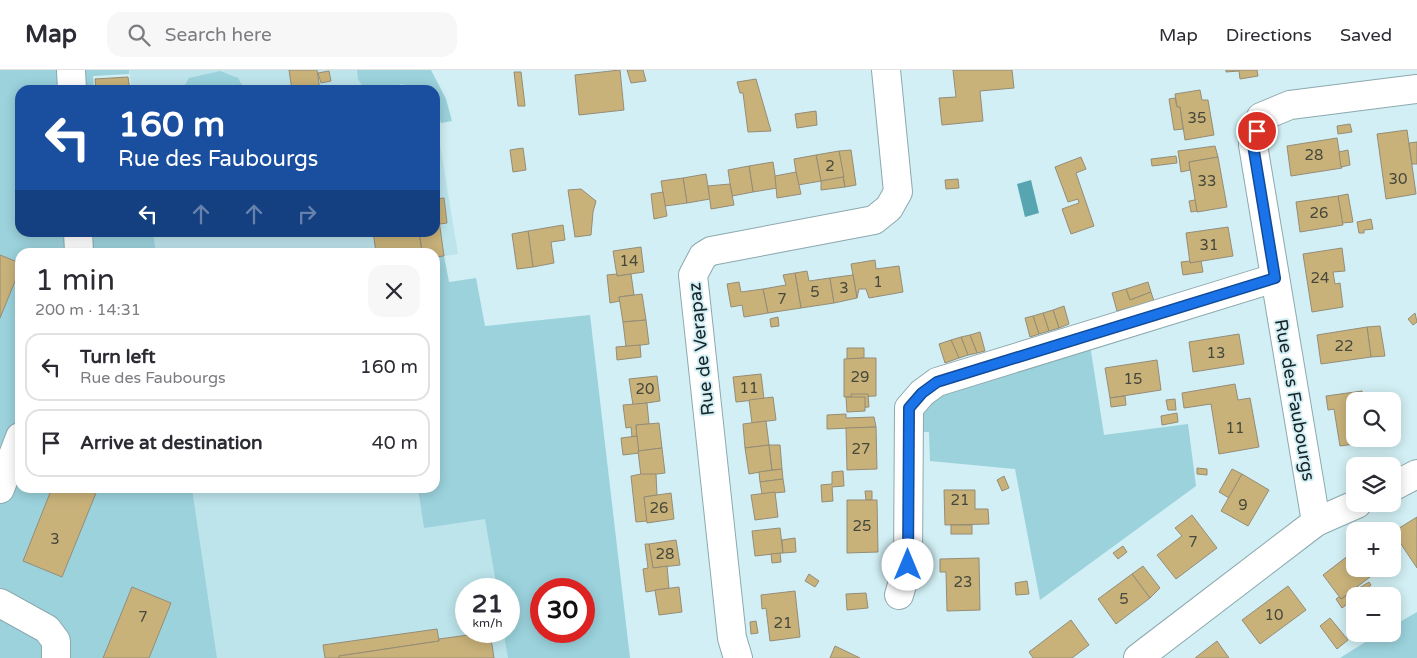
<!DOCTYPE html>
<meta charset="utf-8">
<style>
:root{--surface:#fff;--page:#f7f7f7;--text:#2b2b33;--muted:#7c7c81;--line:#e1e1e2}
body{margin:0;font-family:"Varela Round",sans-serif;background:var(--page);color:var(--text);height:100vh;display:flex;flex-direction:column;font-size:19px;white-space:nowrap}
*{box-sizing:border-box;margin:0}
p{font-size:16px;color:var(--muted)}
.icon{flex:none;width:28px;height:28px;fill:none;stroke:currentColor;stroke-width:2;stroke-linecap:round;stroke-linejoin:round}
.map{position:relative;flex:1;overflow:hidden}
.panel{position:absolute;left:15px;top:178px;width:425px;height:245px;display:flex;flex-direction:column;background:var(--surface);border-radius:15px;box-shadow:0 2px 12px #0003}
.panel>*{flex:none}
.guide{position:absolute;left:15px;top:15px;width:425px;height:152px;border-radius:15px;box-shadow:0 2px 12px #0003;background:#1a4fa0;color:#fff;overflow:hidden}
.buttons{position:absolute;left:1346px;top:322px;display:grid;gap:10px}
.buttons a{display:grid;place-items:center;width:55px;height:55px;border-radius:10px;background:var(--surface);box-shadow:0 2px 12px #0003;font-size:25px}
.speed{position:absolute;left:455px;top:508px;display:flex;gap:10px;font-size:25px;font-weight:700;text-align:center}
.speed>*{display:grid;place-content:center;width:65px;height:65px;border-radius:50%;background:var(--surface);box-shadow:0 2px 12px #0003;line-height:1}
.speed small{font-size:12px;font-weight:400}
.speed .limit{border:8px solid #d22;background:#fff;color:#111}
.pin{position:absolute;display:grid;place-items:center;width:42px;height:42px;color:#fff;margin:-21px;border:2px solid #fff;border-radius:50%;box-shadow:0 1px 5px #0007}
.me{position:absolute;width:55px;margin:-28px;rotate:0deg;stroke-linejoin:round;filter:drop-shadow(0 0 4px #0008)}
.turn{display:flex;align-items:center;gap:18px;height:105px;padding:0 20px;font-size:22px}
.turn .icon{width:65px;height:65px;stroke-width:2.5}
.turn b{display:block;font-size:35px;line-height:42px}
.lanes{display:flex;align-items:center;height:48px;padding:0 20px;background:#0003;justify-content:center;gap:25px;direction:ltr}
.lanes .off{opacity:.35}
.round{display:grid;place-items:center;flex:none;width:52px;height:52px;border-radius:15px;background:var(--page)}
.head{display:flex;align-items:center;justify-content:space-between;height:85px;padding:0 20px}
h1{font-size:30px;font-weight:600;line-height:38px}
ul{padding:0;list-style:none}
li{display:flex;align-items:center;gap:15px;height:68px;margin:0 10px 8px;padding:0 10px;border:2px solid var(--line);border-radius:15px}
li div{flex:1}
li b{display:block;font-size:19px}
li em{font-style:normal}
header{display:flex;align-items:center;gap:30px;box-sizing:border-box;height:70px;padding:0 25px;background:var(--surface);border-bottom:1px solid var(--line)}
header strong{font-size:24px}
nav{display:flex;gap:28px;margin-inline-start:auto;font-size:18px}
.search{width:350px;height:45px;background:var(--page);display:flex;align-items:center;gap:12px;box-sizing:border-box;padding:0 18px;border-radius:15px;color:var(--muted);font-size:19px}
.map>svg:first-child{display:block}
.built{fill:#bde4eb}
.green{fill:#9bd2dc;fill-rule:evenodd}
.water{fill:#58a5b2}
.building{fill:#c9b27a;stroke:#958c77}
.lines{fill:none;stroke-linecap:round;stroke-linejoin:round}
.minor-casing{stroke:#8ca9ae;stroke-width:30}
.minor{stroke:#fff;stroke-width:28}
.route-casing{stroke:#114b97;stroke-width:12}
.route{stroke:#1a73e8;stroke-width:9}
.labels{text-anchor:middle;stroke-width:4;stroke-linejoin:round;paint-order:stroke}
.number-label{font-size:15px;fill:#45483b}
.street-label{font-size:18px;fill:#192426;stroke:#d1eff4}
</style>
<header>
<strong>Map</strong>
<div class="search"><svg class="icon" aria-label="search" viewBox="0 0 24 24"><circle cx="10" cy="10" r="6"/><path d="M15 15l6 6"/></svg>Search here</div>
<nav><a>Map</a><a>Directions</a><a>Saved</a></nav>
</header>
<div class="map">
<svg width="1417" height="588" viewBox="0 0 1417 588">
<rect width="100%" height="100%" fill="#d1eff4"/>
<g class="built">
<path d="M129,0H414L425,20H132Z"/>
<path d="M435,44L458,184L444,186L497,519H466V561H503L508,588H217L192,418H435V182H156L153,163L435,162Z"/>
</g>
<g class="green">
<path d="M0,0H129V4L93,6L94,20H20V162L153,163L156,182H20V418H192L217,588H0Z"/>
<path d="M357,0H431L446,29L452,51L441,53L435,36V20H423L402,14L379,20L364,19L358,9Z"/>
<path d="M220,1L238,8L245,20H182L189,8Z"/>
<path d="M444,186L449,212L476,208L485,256L590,245L630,588H508L503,561H509V519H497L485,449L424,458L418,418H435V187ZM541,519H584V561H541Z"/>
<path d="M1090,275L1104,365L1188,354L1196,416L1040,530L1015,399L930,391L929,362H921V337L929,328Z"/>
<path d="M1417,542V588H1340L1378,564H1392L1393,556Z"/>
</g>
<path class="water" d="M1031,110L1039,143L1025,147L1017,114Z"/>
<g class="building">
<path d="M289,0H317L320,20H292Z"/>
<path d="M620,0L624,40L579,45L575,5Z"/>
<path d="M627,0H643L646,11L631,13Z"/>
<path d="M953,0H1012L1014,18L980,21L983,51L942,55L939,28L956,27Z"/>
<path d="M1226,0H1257L1258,6L1240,9L1239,1L1226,2Z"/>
<path d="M329,1L331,11L321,13L318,3Z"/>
<path d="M514,2H521L525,36H518Z"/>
<path d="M128,7L130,20H96L95,9Z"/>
<path d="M756,9L771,61L748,62L743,23H740L737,12Z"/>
<path d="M1200,20L1202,30H1208L1214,65L1185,70L1180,37H1177L1175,24Z"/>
<path d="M1175,28L1177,37H1180L1183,59L1174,60L1169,29Z"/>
<path d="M816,41L817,55L797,58L795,44Z"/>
<path d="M1350,54L1352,62L1338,64L1337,56Z"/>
<path d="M1407,60L1416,124L1386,129L1377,64Z"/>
<path d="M1337,68L1342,98L1291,106L1287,76Z"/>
<path d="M1417,72V94H1412L1409,73Z"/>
<path d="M1215,76L1218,87L1189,92L1190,100L1181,102L1178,81Z"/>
<path d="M523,78L526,100L513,102L510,80Z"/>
<path d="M851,80L856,115L845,117L839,81Z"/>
<path d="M1348,80L1350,95L1341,97L1339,82Z"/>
<path d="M839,81L844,107L821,111L816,85Z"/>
<path d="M816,85L821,111L798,115L794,89Z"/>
<path d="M1176,86L1177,93L1152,96L1151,89Z"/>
<path d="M1081,87L1086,99L1076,103L1094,156L1071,164L1062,139L1079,133L1078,129L1068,132L1055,97Z"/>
<path d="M1218,87L1227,137L1197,142L1189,92Z"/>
<path d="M773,92L777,118L753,122L749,96Z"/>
<path d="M749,96L753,122L732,126L728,100Z"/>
<path d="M796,102L801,124L777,128L775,106Z"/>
<path d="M706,104L710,129L687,133L683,108Z"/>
<path d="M843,107L845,117L821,120V111Z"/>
<path d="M683,108L687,133L665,136L661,111Z"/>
<path d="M958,109L959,118L946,119L945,110Z"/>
<path d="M730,114L734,135L711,139L708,116Z"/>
<path d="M581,119L596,131L593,142L591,165L575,167L568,120Z"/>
<path d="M435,122L444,186L435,187V182H422L419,162H435Z"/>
<path d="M663,122L667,146L654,149L651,124Z"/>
<path d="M1348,124L1353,152L1342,153L1338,126Z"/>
<path d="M1338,126L1343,155L1300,162L1296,132Z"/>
<path d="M444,128L447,153L440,154L436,129Z"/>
<path d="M1195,130L1197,141L1191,142L1189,131Z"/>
<path d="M1371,149L1373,159L1364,160V163H1359L1357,152Z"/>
<path d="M563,155L565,170L551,172L554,193L533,197L528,161Z"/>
<path d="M1228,157L1233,186L1190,193L1186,163Z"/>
<path d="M528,161L533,197L517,199L512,164Z"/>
<path d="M373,162H419L422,182H376Z"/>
<path d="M641,177L644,202L617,206L613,181Z"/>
<path d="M1342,178L1345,201L1333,202L1335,214L1340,213L1343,237L1312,242L1303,184Z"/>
<path d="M0,185L20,193V199L0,248Z"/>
<path d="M875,190L876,199L899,196L903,222L869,228L866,219H859L857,228L851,194Z"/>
<path d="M1190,191V193L1201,191L1203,202L1183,205L1181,192Z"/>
<path d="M807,201L809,211L830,208L834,233L801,238L795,203Z"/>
<path d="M795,203L801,238L768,243L763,219L786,215L783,205Z"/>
<path d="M617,204V206L631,204L634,225L619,227L620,231L610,233L607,205Z"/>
<path d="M853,205L857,228L834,233L830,208Z"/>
<path d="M739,212L741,222L763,219L768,243L744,247L742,235L731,237L727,214Z"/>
<path d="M1148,212L1151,222L1130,230L1126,219Z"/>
<path d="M1126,219L1130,230L1151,222L1154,231L1117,241L1112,223Z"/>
<path d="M642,224L646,250L623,252L619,227Z"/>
<path d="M1064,236L1069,254L1059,258L1053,240Z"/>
<path d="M1053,240L1059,258L1049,261L1043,243Z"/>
<path d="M1043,243L1049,261L1039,264L1033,246Z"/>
<path d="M1415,243L1417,252L1413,255L1408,249Z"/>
<path d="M1033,246L1039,264L1030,267L1025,248Z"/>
<path d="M778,247L779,256L771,257L770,249Z"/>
<path d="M646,250L649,274L626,277L623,252Z"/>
<path d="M1380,256L1385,286L1371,287L1367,257Z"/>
<path d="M1367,257L1371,287L1321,294L1317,265Z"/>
<path d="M980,262L985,281L977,283L970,265Z"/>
<path d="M1239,264L1244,294L1193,302L1189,272Z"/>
<path d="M970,265L977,283L968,285L961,267Z"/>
<path d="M961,267L968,285L959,288L951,270Z"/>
<path d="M951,270L959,288L945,293L939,274Z"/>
<path d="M640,275L641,287L617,290L616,277Z"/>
<path d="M847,278H864V288L847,289Z"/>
<path d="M864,288H876V326L844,327V289Z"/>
<path d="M1157,290L1161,320L1110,328L1105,298Z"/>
<path d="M761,304L764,329L736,332L733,307Z"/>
<path d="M657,306L660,331L633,335L629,309Z"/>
<path d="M1235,314L1238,330L1250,328L1259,377L1219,384L1211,334L1184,338L1182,323Z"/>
<path d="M1362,321L1363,331H1355V369H1369L1370,372L1340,376L1334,339L1328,340L1326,326Z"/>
<path d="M851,324H868L869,337L852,338Z"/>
<path d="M1125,326L1126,335L1111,337L1110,328Z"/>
<path d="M773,327L776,350L752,353L749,330Z"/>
<path d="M846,327H865V341L847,342Z"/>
<path d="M1175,329L1176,340H1168L1166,330Z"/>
<path d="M647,333L649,354L636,355L637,366L632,367L631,357L626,358L623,335Z"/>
<path d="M1177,343L1178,352L1162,355L1161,346Z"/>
<path d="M846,344V348L874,347L876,357L827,359V345Z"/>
<path d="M766,351L769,375L745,378L743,354Z"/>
<path d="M659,353L662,378L638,381L636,355Z"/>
<path d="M876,357L877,399L847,400L846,358Z"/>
<path d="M637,366L639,383L623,385L621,368Z"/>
<path d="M769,375L772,400L749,404L745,378Z"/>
<path d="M769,375H780L782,399L772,400Z"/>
<path d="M662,378L665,403L641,406L638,381Z"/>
<path d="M1197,398L1207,399V405L1197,404Z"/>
<path d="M782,399L783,409L760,412L759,402Z"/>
<path d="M1232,399L1242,404L1229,428L1219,422Z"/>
<path d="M843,401L844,416L832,417L833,431L822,432L821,415L832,414V402Z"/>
<path d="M641,404H656L657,425L644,427L647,451L636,452L631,406Z"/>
<path d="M1242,404L1269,420L1248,456L1221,441Z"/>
<path d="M1004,406L1009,418L1002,421L997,410Z"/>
<path d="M783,409L785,422L762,424L760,412Z"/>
<path d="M52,418H98L62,507L23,491Z"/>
<path d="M944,420H975V439H988L989,454L945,455Z"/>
<path d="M865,421H872V430H866Z"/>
<path d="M775,422L778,447L755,450L751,425Z"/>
<path d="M671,423L674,449L647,453L644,427Z"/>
<path d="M847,430H877L878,482L847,483Z"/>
<path d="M1192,445L1217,478L1176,509L1157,485L1182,466L1175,458Z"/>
<path d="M1417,447V498L1393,462Z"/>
<rect x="951" y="455" width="21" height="9"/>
<path d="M780,458L783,483L755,486L752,461Z"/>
<path d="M795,468L796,482L783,483L782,470Z"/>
<path d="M676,470L680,495L653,498L649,474Z"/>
<path d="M645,474H649L653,498L667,496L669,518L646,522L643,499L648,498Z"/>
<path d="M1355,474V499H1377L1378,501L1341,529L1323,505L1349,485L1346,481Z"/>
<path d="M1123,476L1127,482L1118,489L1113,483Z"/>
<path d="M780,483L781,492L772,493L771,484Z"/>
<path d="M979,488L980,540L947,541L946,502H940V489Z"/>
<path d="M1143,496L1160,518L1150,528L1132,504Z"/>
<path d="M809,504L819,511L815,517L805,511Z"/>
<path d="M1132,504L1150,528L1116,554L1098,529Z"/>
<path d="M1027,511L1029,524L1016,525L1015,513Z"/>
<path d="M1369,512L1371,515L1362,523L1361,526H1355V538L1350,541L1346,535L1342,538L1336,529L1339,527L1341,529Z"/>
<path d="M1288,516L1306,540L1260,574L1242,550Z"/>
<path d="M132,517L171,533L149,588H103Z"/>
<path d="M679,517L682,542L659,545L655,520Z"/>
<path d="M795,521L800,567L770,571L766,538L762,539L761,525Z"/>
<path d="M866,523L868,538L847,540L846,524Z"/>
<path d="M1330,548L1348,570L1337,579L1320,556Z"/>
<path d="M1071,550L1089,575L1072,588H1033L1029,582Z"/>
<path d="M756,551L758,563L751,564L750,552Z"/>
<path d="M437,559L439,571L339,586V588H325L323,575Z"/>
<path d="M490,562L494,588H339V586L439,571V569Z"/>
<path d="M1217,571L1229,588H1195Z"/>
<path d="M835,576L860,588H830Z"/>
</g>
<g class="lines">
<g class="minor-casing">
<g id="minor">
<path d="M71,0L72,20"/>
<path d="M78,162L79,182"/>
<path d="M1392,417L1417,404"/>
<path d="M0,419L20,367"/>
<path d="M1316,452L1253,75L1261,47L1290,35L1417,19"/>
<path d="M899,525L908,495L909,338L922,323L937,312L1275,208"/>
<path d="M0,533L47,559L56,571V588"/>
<path d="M738,588L732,568L693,205L703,186L711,181L874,150L889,138L898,122L886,0"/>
<path d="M1138,588L1316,452L1357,434"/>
</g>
</g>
<use href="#minor" class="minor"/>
</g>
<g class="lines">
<g class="route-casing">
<path id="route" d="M908,495L909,338L922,323L937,312L1275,208L1253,75L1257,61"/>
</g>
<use href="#route" class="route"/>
</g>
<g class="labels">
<g class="number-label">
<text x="1197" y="53">35</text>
<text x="1314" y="90">28</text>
<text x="830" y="101">2</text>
<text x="1398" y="114">30</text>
<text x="1207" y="116">33</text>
<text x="1319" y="148">26</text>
<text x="1209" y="180">31</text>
<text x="629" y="196">14</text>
<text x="1320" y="213">24</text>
<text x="878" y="217">1</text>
<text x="844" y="223">3</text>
<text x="815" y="227">5</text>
<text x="782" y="234">7</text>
<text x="1344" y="281">22</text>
<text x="1216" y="288">13</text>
<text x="860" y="312">29</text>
<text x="1133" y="314">15</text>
<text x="749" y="323">11</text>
<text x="645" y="324">20</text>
<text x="1235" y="363">11</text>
<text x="861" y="384">27</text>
<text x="960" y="435">21</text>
<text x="1243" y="440">9</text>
<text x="659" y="443">26</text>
<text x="862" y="461">25</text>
<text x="55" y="474">3</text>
<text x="1193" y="477">7</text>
<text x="665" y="489">28</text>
<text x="963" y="517">23</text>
<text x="1124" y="534">5</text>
<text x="1274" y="550">10</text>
<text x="143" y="552">7</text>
<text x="783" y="558">21</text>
</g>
<g class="street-label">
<text transform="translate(701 279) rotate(-96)" y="6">Rue de Verapaz</text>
<text transform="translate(1295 330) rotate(80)" y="6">Rue des Faubourgs</text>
</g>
</g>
</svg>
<div class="buttons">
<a><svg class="icon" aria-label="search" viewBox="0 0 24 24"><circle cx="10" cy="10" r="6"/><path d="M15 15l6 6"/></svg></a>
<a><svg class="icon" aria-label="layers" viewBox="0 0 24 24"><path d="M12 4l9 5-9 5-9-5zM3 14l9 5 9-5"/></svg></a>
<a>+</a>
<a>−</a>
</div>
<div class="speed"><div>21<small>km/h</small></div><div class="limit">30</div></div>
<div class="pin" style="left:1257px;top:61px;background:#d93025"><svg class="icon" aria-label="arrive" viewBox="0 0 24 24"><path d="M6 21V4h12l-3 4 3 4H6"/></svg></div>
<svg class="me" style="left:908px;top:495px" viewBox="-20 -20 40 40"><circle r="19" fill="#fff"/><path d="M0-13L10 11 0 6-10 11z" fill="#1a73e8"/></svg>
<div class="guide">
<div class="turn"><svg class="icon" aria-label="left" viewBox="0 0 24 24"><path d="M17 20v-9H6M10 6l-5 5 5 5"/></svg><div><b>160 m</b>Rue des Faubourgs</div></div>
<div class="lanes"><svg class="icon" aria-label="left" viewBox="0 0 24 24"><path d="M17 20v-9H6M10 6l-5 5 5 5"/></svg><svg class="icon off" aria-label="ahead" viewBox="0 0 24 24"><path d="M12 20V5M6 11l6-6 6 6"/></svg><svg class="icon off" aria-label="ahead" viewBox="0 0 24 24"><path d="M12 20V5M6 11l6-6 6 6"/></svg><svg class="icon off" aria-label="right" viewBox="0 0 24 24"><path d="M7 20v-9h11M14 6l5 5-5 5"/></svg></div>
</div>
<section class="panel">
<div class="head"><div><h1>1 min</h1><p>200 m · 14:31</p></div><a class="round"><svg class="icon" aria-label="close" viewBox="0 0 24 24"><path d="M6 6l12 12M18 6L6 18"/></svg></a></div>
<ul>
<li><svg class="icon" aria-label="left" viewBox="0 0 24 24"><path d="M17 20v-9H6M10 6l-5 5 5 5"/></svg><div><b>Turn left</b><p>Rue des Faubourgs</p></div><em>160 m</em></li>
<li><svg class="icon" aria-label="arrive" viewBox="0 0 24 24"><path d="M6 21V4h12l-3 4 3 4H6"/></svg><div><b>Arrive at destination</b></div><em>40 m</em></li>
</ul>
</section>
</div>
